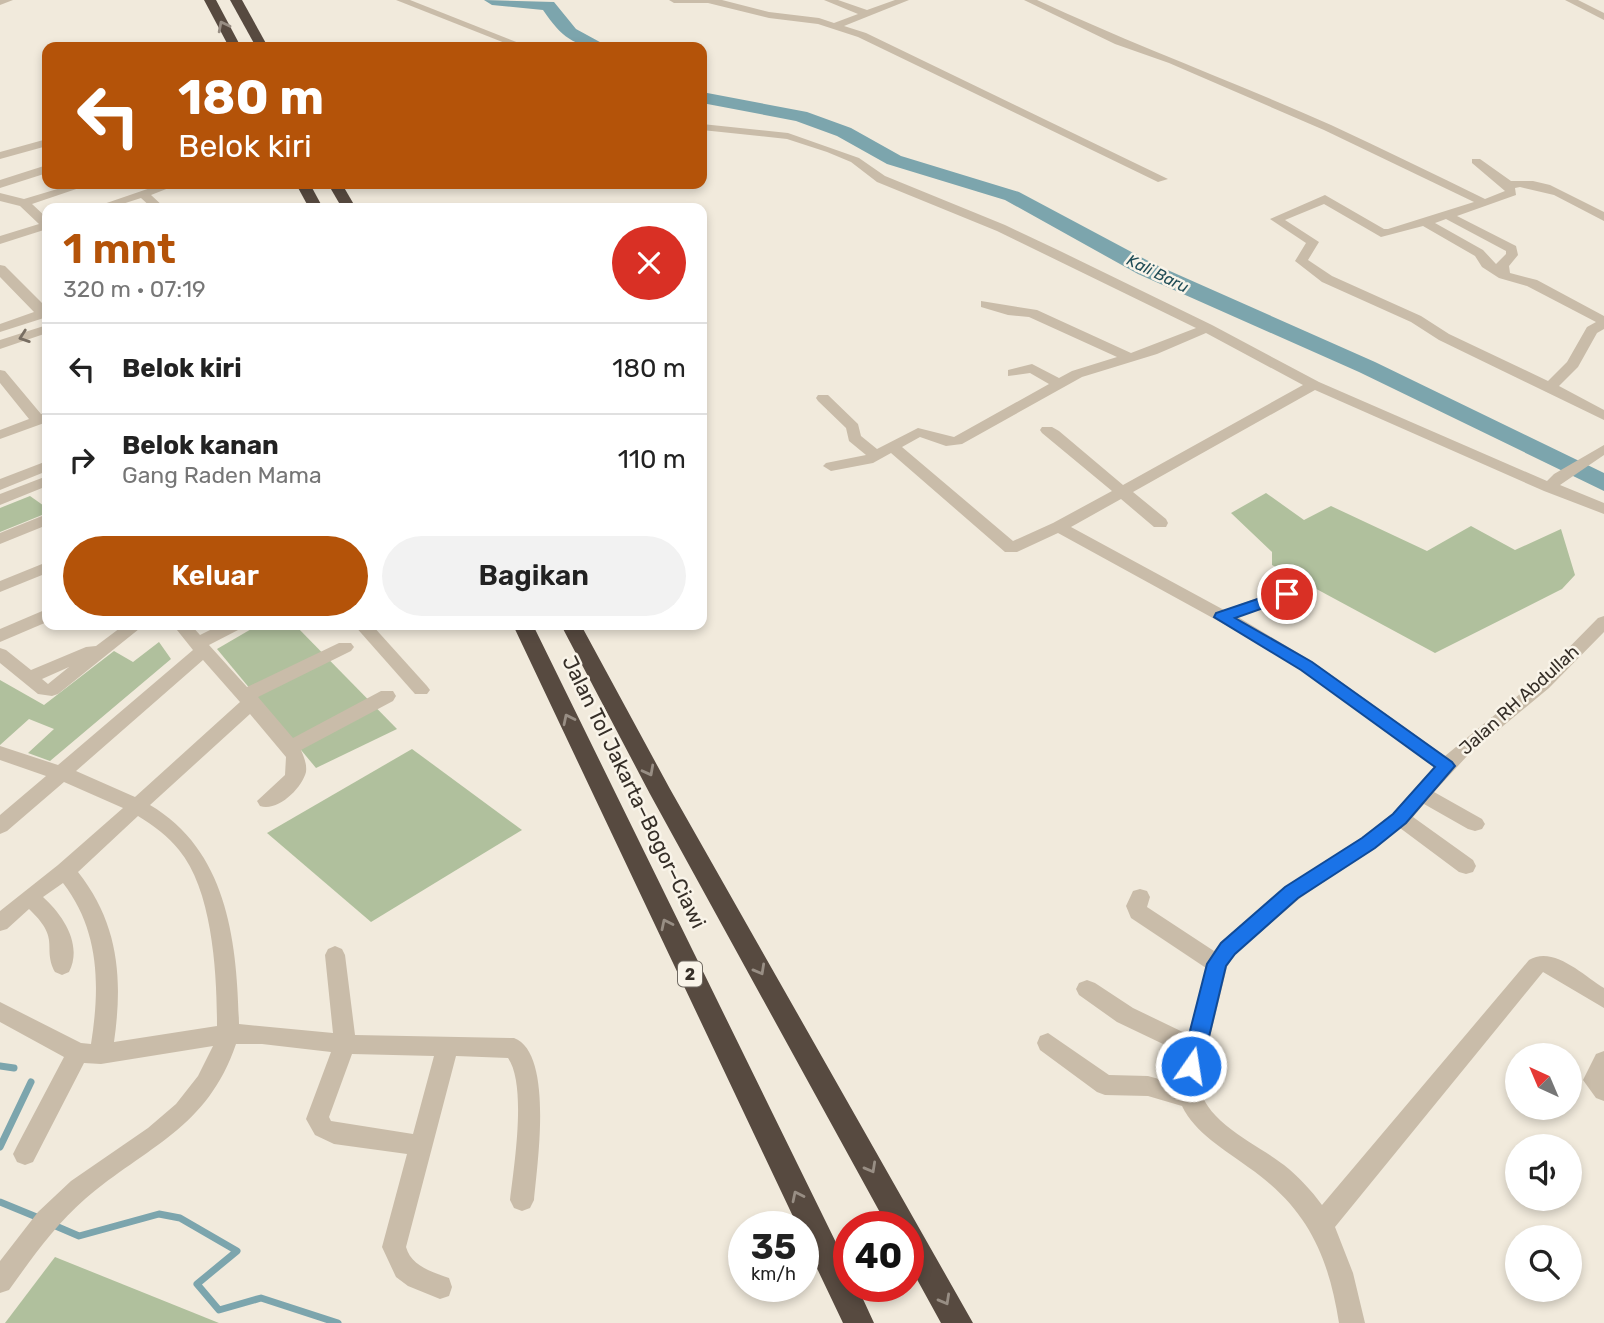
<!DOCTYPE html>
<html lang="id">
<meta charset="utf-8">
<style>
:root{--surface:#fff;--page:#f2f2f2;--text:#222;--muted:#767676;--line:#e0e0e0;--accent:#b45309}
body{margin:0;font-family:Rubik,sans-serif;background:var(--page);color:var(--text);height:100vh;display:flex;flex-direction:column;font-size:26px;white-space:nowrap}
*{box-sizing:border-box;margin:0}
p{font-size:23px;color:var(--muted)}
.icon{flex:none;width:38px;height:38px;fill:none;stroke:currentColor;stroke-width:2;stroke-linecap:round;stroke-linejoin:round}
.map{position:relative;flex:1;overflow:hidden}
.panel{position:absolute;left:42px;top:203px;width:665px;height:427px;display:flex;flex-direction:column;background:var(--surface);border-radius:14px;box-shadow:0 4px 10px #0003}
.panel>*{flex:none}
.guide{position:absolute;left:42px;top:42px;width:665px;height:147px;border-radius:14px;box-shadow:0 4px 10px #0003;background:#b45309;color:#fff;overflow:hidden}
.needle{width:46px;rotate:316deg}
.fabs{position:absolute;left:1505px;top:1043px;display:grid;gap:14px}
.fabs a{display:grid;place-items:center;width:77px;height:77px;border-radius:50%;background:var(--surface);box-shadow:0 4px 10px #0003;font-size:35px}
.speed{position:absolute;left:728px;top:1211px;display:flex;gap:14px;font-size:35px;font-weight:700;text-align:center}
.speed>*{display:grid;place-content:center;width:91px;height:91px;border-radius:50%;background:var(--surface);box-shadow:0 4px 10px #0003;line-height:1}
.speed small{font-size:18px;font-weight:400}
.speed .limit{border:10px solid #d22;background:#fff;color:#111}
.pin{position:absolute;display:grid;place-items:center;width:60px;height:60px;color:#fff;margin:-30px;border:4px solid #fff;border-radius:50%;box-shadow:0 2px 7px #0007}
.me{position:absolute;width:77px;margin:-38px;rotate:13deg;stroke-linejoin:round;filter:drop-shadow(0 0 5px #0008)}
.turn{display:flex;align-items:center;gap:24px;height:147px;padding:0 21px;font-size:32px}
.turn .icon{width:91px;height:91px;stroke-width:2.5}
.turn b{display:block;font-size:49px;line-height:60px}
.round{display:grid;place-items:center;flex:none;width:74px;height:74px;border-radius:37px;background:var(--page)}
.headline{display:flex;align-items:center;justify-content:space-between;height:119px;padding:0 21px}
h1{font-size:42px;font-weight:600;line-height:52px;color:var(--accent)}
.primary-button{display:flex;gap:14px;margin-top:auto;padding:14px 21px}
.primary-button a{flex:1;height:80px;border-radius:42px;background:var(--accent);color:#fff;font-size:28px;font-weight:600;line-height:80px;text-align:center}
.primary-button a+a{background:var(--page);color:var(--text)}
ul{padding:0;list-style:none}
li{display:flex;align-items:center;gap:21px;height:91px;padding:0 21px;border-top:2px solid var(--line)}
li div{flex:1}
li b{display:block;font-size:26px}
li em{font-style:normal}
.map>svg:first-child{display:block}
.green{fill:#b0c09d}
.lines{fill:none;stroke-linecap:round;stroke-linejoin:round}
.stream{stroke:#7ca5ad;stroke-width:7}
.river{fill:#7ca5ad;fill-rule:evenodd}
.minor{fill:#c9bca9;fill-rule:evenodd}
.highway{fill:#574a40;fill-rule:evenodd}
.oneway{stroke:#988e84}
.oneway2{stroke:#786e62}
.route{fill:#1a73e8;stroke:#114b97;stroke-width:2}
.labels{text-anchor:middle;stroke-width:5;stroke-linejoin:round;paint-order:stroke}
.far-water-label{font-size:16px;font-style:italic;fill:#1f4c56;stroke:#f9f4e9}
.shield{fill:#f9f4e9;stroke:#706a62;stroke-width:2}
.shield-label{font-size:16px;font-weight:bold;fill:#362f28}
.street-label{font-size:18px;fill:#362f28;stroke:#f9f4e9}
.near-street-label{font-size:21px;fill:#362f28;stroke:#f9f4e9}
</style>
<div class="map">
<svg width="1604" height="1323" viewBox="0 0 1604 1323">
<rect width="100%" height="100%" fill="#f1eadc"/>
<g class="green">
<path d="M1266,493L1304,520L1331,506L1427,551L1471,526L1515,550L1561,529L1575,575L1562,589L1435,653L1272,565V552L1231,513Z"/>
<path d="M30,496L47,508V513L0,532V508Z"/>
<path d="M258,625H295L397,729L316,768L217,649Z"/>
<path d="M159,642L171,659L50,761L28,753L54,729L29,719L0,745V680L44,705L114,651L133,662Z"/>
<path d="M412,749L522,830L371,922L267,833Z"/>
<path d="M55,1257L219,1323H5Z"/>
</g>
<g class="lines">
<g class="stream">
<path d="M0,1066L14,1068"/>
<path d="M0,1147L31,1082"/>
<path d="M0,1202L39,1218"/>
<path d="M51,1224L79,1236L159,1214L180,1218L237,1251L197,1284L219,1310L261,1298L338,1323"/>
</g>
<g class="river">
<path d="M484,0L554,2L576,29L609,47C575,48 562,38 543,10L492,5Z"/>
<path d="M702,92L807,112L851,128L901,156L1019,192L1154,264L1375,362L1604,473V491L1359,372L1138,274L1005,200L887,164L837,136L796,121L702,103Z"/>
</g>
<g class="minor">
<path d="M0,0H13L0,5Z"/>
<path d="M396,0H410L529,47H515Z"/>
<path d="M669,0H722L769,12L819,18L834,23L858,14L824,0H838L867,10L895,0H909L844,26L866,33L1168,179L1158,182L858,37L818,24L769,18L708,3H674Z"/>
<path d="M1024,0H1037C1134,45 1234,82 1331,125C1383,149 1434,174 1485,199L1505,191L1472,163V159H1480L1511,181H1533L1550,185L1604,212V221L1554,195L1520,187L1515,188L1516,195L1457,216L1516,246L1518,255L1509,266L1510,273L1537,280L1604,316V329L1597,333L1578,367L1559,386L1604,410V420L1439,340L1411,322L1322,282L1295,261L1306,243L1270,219L1325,195L1384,229H1388L1474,202L1324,130L1169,63L1115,44ZM1324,204L1381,237L1423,226L1475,256L1482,267L1499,278L1527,286L1596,322L1587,327L1567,362L1548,381L1449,334L1421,316L1332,276L1308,260L1319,242L1285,220ZM1446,219L1506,251V254L1496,264L1483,250L1435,223Z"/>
<path d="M1565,0H1578L1604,13V20Z"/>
<path d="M702,124L788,133L859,158L885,176L1005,225L1060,251L1212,325L1319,382L1547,481L1554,474L1604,445V455L1560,485L1604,503V514L1544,491L1315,390L1133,492L1166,519L1168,523L1166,527H1154L1121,499L1071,527L1224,610L1302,582H1314L1316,586L1314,590L1238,617L1313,662L1445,756L1537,680L1598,618L1604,616V632L1549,688L1468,755L1434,792L1482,819L1485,824L1482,829L1475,831L1468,829L1424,804L1413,817L1473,860L1476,866L1473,872L1466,874L1459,872L1400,828L1299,899L1235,954L1227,967L1199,1083C1203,1122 1256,1143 1284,1165C1299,1177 1311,1190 1322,1205L1529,960C1553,945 1583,975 1604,988V1008L1543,972L1335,1227L1353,1273L1365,1323H1339C1328,1254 1307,1208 1248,1167C1225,1150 1195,1133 1182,1106L1148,1096L1105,1095L1097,1092L1040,1050L1037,1043L1040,1036L1048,1033L1109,1075L1148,1076L1177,1084L1184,1054L1117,1022L1079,995L1076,989L1079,983L1087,980L1095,983L1133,1008L1189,1035L1206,968L1131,918L1126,906L1133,891L1140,889L1147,891L1150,897L1147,907L1214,951L1221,942L1285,887L1361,838L1393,813L1434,767L1301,670L1251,639L1058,533L1017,552H1005L891,453L873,463L831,471L823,466L826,463L866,455L849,441L846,428L818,401L816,398L818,395H828L858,424L861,436L877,449L918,428L954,437L1049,384L1030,373L1008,376V370L1032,364L1059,378L1072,371L1117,357L1029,317L1008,315L981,307V301L1037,310L1131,353L1196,328L997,231L877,182L851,162L827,152L787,139L702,130ZM1206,333L1303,385L1123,485L1059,431L1052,427H1042L1040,430L1042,433L1112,491L1053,523L1013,541L902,447L920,437L946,446L962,444L1082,377L1157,354Z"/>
<path d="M47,139V146L0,159V152Z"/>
<path d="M47,165V173L0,188V180Z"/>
<path d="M74,184H91L32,204L47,218V229L0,244V236L39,224L20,206L0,201V193L24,199Z"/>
<path d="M162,184H179L151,195L165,208H152L141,198L110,208H92Z"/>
<path d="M0,265L5,266L47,308V317L0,332V324L34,312L0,277Z"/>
<path d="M47,325V333L0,349V340Z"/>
<path d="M0,370L5,371L41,414L47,413V422L0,439V430L29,419L0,383Z"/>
<path d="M47,461V471L0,490V479Z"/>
<path d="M47,476V486L0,505V494Z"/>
<path d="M47,514V525L0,544V533Z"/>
<path d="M47,562V573L0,592V581Z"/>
<path d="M47,609V622L0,642V629Z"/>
<path d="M124,625H144L58,694L52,696L38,694L0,663V648L6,650L31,670L86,647L96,646ZM69,667L48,684L42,679Z"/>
<path d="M173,625H191L200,635L220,625H242L240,629L209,645L247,687L339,643H351L354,647L351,651L258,697L293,738L381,691H393L396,696L393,701L301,750C304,757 307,764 306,772C302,788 278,812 260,806L257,801L285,775L286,757L250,714L150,805C228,851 237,942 239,1024L333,1033L325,955L328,949L335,946L342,949L345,955L355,1035L514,1038C554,1053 537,1166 534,1200L530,1208L522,1211L514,1208L510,1200C514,1166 527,1085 508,1058L456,1056L406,1247C411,1266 432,1272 449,1278L452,1287L449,1296L440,1299L408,1286L396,1277L382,1247L407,1154L334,1144L315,1135L306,1119L331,1052L262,1044H236C207,1129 147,1146 85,1199C55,1225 32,1258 9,1290L0,1293V1261L38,1212L71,1181L148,1128L176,1104L198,1076L213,1046L101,1064L84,1063L33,1162L25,1165L17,1162L13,1154L17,1146L64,1057L0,1022V1002L81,1043L91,1044C100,987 100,931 63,883L43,897C63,915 83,945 69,972L62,975L55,972C42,947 61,940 31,911L29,909L7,929L0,931V911L58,865L123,808L64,782L7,831L0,834V815L46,776L0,760V746L58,765L193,650ZM203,660L240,702L135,797L76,771ZM138,816C154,826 168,836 179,850C213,891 217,975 217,1026L114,1042C123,979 119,924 78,872ZM352,1054L434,1056L413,1134L331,1121L329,1117Z"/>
<path d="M354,625H372L427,686L430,690L427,694H415Z"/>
<path d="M1604,1051V1101L1596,1098L1583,1080L1596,1054Z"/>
</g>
<g class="highway">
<path d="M204,0H216L241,47H229Z"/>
<path d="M230,0H242L268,47H256Z"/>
<path d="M296,184H310L323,208H309Z"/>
<path d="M328,184H342L356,208H342Z"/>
<path d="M513,625H533L849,1269V1286H857L874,1323H843L803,1239V1227H798Z"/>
<path d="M561,625H581L670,789L973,1323H941L908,1263V1227H888L650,794Z"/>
</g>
</g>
<defs><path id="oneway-chevron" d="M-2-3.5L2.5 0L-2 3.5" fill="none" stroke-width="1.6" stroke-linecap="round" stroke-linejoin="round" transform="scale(1.75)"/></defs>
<g class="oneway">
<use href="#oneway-chevron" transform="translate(223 26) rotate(-117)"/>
<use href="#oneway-chevron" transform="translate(568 719) rotate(-116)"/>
<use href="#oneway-chevron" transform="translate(649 771) rotate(62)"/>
<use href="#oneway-chevron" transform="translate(666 924) rotate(-116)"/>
<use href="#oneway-chevron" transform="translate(760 970) rotate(61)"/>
<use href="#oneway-chevron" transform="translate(871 1168) rotate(61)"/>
<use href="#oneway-chevron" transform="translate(797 1196) rotate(-116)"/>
<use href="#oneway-chevron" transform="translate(945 1300) rotate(61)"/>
</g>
<use class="oneway2" href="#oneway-chevron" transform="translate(24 337) rotate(161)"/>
<path class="route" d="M1287,589L1292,590L1294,594L1292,598L1235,618L1312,662L1452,762L1455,766L1406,823L1375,848L1298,898L1235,954L1226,966L1202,1066L1199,1072L1191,1075L1184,1072L1181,1066L1207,964L1221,943L1285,887L1362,838L1393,814L1435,767L1301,670L1214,617L1216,613Z"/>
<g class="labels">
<g class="far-water-label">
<text transform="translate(1158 273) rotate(26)" y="6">Kali Baru</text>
</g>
<rect class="shield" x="678" y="961.5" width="24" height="25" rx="5"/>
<g class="shield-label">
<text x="690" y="980">2</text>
</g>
<g class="street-label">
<text transform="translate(1519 700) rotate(-42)" y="6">Jalan RH Abdullah</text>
</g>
<g class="near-street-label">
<text transform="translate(634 792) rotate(64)" y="7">Jalan Tol Jakarta–Bogor–Ciawi</text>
</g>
</g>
</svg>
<div class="fabs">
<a><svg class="needle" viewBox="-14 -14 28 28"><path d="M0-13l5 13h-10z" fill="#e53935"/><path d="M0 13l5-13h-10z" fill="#767676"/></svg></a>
<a><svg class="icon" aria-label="sound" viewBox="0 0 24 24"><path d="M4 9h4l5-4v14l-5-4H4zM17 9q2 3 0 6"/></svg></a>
<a><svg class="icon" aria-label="search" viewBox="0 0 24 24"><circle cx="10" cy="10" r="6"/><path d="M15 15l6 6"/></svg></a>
</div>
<div class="speed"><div>35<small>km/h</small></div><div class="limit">40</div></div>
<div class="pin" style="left:1287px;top:594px;background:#d93025"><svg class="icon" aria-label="arrive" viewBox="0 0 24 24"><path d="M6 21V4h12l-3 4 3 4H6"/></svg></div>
<svg class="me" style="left:1191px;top:1066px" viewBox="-20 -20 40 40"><circle r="17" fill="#1a73e8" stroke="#fff" stroke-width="3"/><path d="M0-11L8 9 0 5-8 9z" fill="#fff"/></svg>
<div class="guide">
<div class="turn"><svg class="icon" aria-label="left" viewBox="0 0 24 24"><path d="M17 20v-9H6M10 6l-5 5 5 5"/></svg><div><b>180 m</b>Belok kiri</div></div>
</div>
<section class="panel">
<div class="headline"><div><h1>1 mnt</h1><p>320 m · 07:19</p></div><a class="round" style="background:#d93025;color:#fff"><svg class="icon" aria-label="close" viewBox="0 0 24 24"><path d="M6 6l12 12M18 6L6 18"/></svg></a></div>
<ul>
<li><svg class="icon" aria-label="left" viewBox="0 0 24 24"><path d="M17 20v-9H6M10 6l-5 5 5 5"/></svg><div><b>Belok kiri</b></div><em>180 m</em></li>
<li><svg class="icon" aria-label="right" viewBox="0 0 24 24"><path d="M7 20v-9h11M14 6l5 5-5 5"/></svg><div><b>Belok kanan</b><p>Gang Raden Mama</p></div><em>110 m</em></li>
</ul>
<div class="primary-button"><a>Keluar</a><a>Bagikan</a></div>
</section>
</div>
